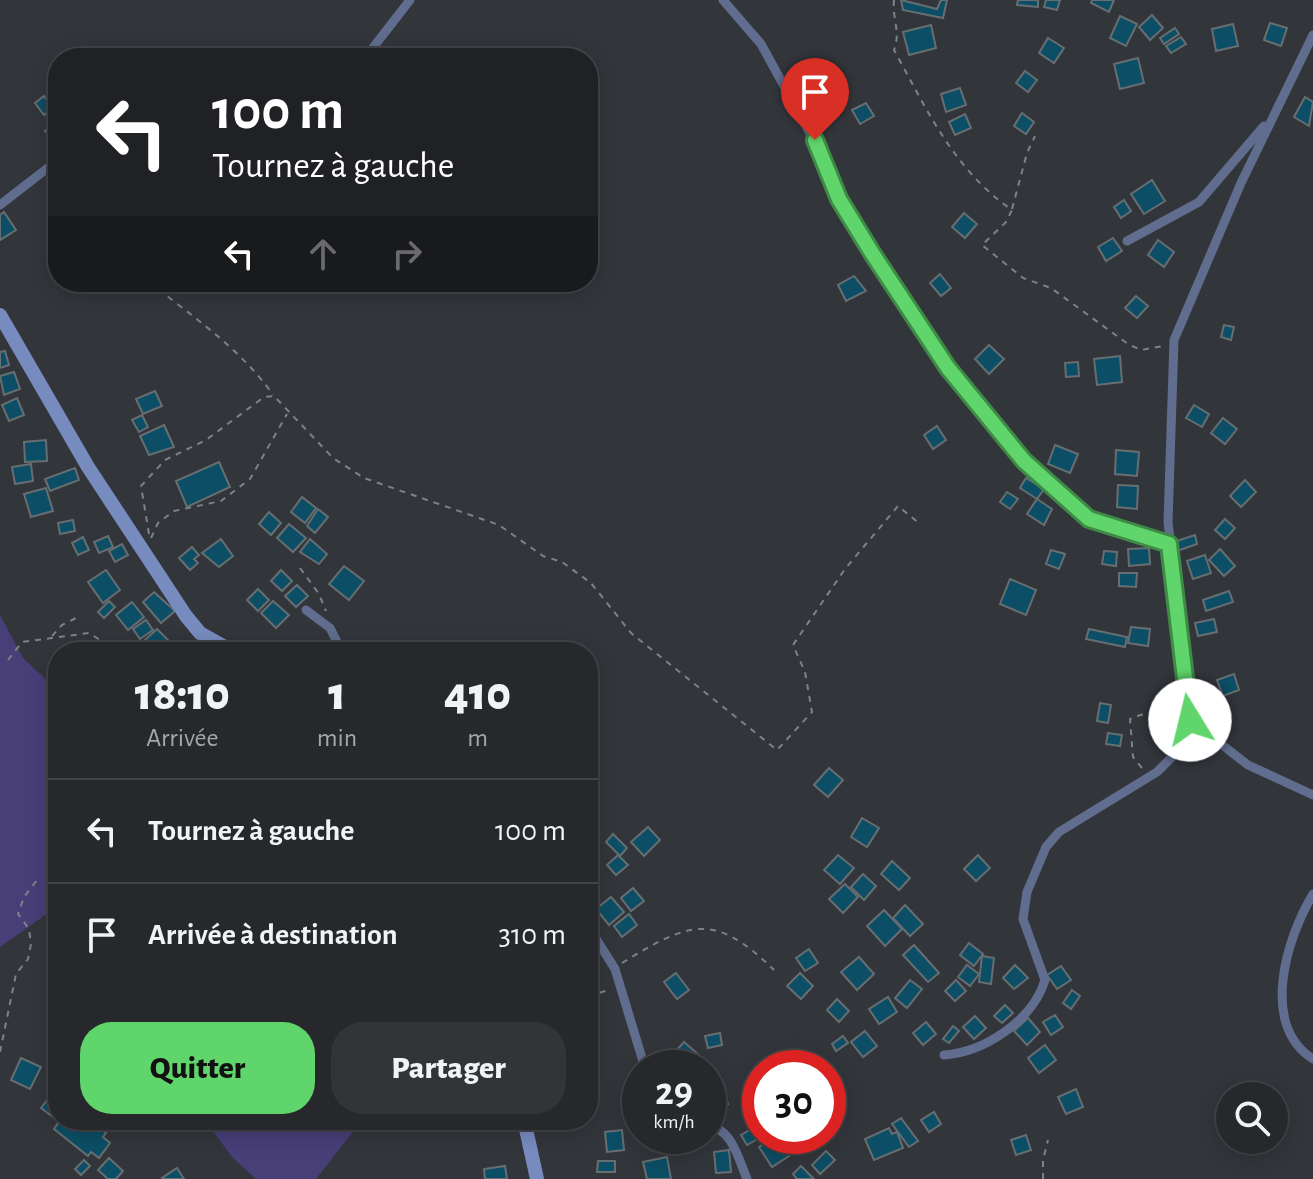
<!DOCTYPE html>
<html lang="fr">
<meta charset="utf-8">
<style>
:root{--surface:#26282c;--page:#323438;--text:#f1f3f6;--muted:#a4a6a9;--line:#424448;--accent:#60d56b}
body{margin:0;font-family:"Alegreya Sans",sans-serif;background:var(--page);color:var(--text);height:100vh;display:flex;flex-direction:column;font-size:30px;white-space:nowrap}
*{box-sizing:border-box;margin:0}
p{font-size:26px;color:var(--muted)}
.icon{flex:none;width:44px;height:44px;fill:none;stroke:currentColor;stroke-width:2;stroke-linecap:round;stroke-linejoin:round}
.map{position:relative;flex:1;overflow:hidden}
.side{position:absolute;left:48px;top:642px;width:550px;height:488px;display:flex;flex-direction:column;background:var(--surface);border-radius:32px;box-shadow:0 4px 20px #0003,0 0 0 2px var(--line)}
.side>*{flex:none}
.guide{position:absolute;left:48px;top:48px;width:550px;height:244px;border-radius:32px;box-shadow:0 4px 20px #0003,0 0 0 2px var(--line);background:#202124;color:#fff;overflow:hidden}
.fabs{position:absolute;left:1216px;top:1082px;display:grid;gap:16px}
.fabs a{display:grid;place-items:center;width:72px;height:72px;border-radius:50%;background:var(--surface);box-shadow:0 4px 20px #0003,0 0 0 2px var(--line);font-size:40px}
.speed{position:absolute;left:622px;top:1050px;display:flex;gap:16px;font-size:40px;font-weight:700;text-align:center}
.speed>*{display:grid;place-content:center;width:104px;height:104px;border-radius:50%;background:var(--surface);box-shadow:0 4px 20px #0003,0 0 0 2px var(--line);line-height:1}
.speed small{font-size:20px;font-weight:400}
.speed .limit{border:12px solid #d22;background:#fff;color:#111}
.pin{position:absolute;display:grid;place-items:center;width:68px;height:68px;color:#fff;margin:-82px -34px;border-radius:50% 50% 50% 0;rotate:-45deg;box-shadow:0 0 8px #0007}
.pin .icon{rotate:45deg}
.me{position:absolute;width:88px;margin:-44px;rotate:351deg;stroke-linejoin:round;filter:drop-shadow(0 0 6px #0008)}
.turn{display:flex;align-items:center;gap:28px;height:168px;padding:0 32px;font-size:36px}
.turn .icon{width:104px;height:104px;stroke-width:2.5}
.turn b{display:block;font-size:56px;line-height:68px}
.lanes{display:flex;align-items:center;height:76px;padding:0 32px;background:#0003;justify-content:center;gap:40px;direction:ltr}
.lanes .off{opacity:.35}
.eta{display:flex;justify-content:space-evenly;align-items:center;height:136px;text-align:center}
.eta b{font-size:48px;font-weight:800;line-height:56px}
.primary-button{display:flex;gap:16px;margin-top:auto;padding:16px 32px}
.primary-button a{flex:1;height:92px;border-radius:32px;background:var(--accent);color:#111;font-size:32px;font-weight:800;line-height:92px;text-align:center}
.primary-button a+a{background:var(--page);color:var(--text)}
ul{padding:0;list-style:none}
li{display:flex;align-items:center;gap:24px;height:104px;padding:0 32px;border-top:2px solid var(--line)}
li div{flex:1}
li b{display:block;font-size:30px}
li em{font-style:normal}
.map>svg:first-child{display:block}
.green{fill:#483e78}
.building{fill:#0c4e65;stroke:#676e71;stroke-width:2}
.lines{fill:none;stroke-linecap:round;stroke-linejoin:round}
.path{stroke:#7e8286;stroke-width:2;stroke-dasharray:6 6;stroke-linecap:butt}
.street{stroke:#606d8e;stroke-width:9}
.secondary{stroke:#788bbf;stroke-width:14}
.route-casing{stroke:#3e8a46;stroke-width:20}
.route{stroke:#60d56b;stroke-width:14}
</style>
<div class="map">
<svg width="1313" height="1179" viewBox="0 0 1313 1179">
<rect width="100%" height="100%" fill="#32363b"/>
<g class="green">
<path d="M0,615L23,658L58,691V906L0,947Z"/>
<path d="M212,1120H283L299,1126L308,1120H362L316,1179H256L232,1157L210,1127Z"/>
</g>
<g class="building">
<path d="M901,0L937,9L941,0H947L943,18L903,10Z"/>
<path d="M1018,0H1038V7L1017,5Z"/>
<path d="M1046,0H1060L1057,10L1044,7Z"/>
<path d="M1092,0H1114L1109,12L1091,3Z"/>
<path d="M1152,15L1163,28L1150,40L1139,27Z"/>
<path d="M1120,16L1137,24L1126,46L1110,38Z"/>
<path d="M1270,23L1287,28L1281,46L1264,40Z"/>
<path d="M1233,24L1238,46L1216,51L1212,29Z"/>
<path d="M931,25L936,48L909,55L903,32Z"/>
<path d="M1175,28L1179,34L1164,44L1160,38Z"/>
<path d="M1181,37L1186,44L1171,53L1166,46Z"/>
<path d="M1048,38L1064,48L1054,63L1039,53Z"/>
<path d="M1138,58L1144,83L1120,89L1114,64Z"/>
<path d="M1025,71L1037,80L1028,92L1016,83Z"/>
<path d="M960,88L966,105L946,112L941,94Z"/>
<path d="M44,96L53,108L44,115L35,103Z"/>
<path d="M1305,97L1313,102L1309,126L1294,117Z"/>
<path d="M866,103L874,116L860,124L852,110Z"/>
<path d="M1022,113L1034,122L1026,134L1014,126Z"/>
<path d="M965,114L971,128L955,135L949,122Z"/>
<path d="M58,121V138L54,142L45,131Z"/>
<path d="M1152,180L1165,201L1144,214L1131,194Z"/>
<path d="M1124,200L1131,211L1121,218L1114,207Z"/>
<path d="M4,212L16,230L0,240V215Z"/>
<path d="M964,213L977,224L965,238L952,227Z"/>
<path d="M1113,238L1122,251L1106,261L1098,247Z"/>
<path d="M1158,240L1174,252L1164,267L1148,255Z"/>
<path d="M940,274L951,288L941,296L930,283Z"/>
<path d="M854,276L866,291L846,301L838,285Z"/>
<path d="M1136,296L1148,306L1137,318L1125,308Z"/>
<path d="M1224,325L1234,327L1231,340L1221,337Z"/>
<path d="M989,345L1004,359L989,374L975,359Z"/>
<path d="M5,351L9,365L0,368V352Z"/>
<path d="M1120,356L1122,382L1097,385L1094,359Z"/>
<path d="M1078,362L1079,376L1066,377L1065,363Z"/>
<path d="M14,372L20,389L4,395L0,376Z"/>
<path d="M155,391L162,406L143,414L136,399Z"/>
<path d="M17,398L24,415L9,421L2,405Z"/>
<path d="M1194,405L1209,414L1202,427L1186,418Z"/>
<path d="M142,415L148,427L139,432L132,420Z"/>
<path d="M1223,418L1237,429L1225,444L1211,433Z"/>
<path d="M164,425L174,447L149,455L140,436Z"/>
<path d="M937,426L946,440L933,449L924,435Z"/>
<path d="M46,440L47,461L25,462L24,442Z"/>
<path d="M1055,445L1078,454L1070,473L1048,464Z"/>
<path d="M1116,450L1139,452L1137,476L1115,474Z"/>
<path d="M219,462L230,487L187,507L176,481Z"/>
<path d="M31,464L33,481L15,484L12,467Z"/>
<path d="M75,468L79,480L50,491L45,479Z"/>
<path d="M1026,478L1044,489L1037,499L1020,488Z"/>
<path d="M1245,480L1256,492L1241,507L1230,496Z"/>
<path d="M1118,485L1138,486L1137,509L1117,507Z"/>
<path d="M46,488L53,511L31,517L24,494Z"/>
<path d="M1007,492L1018,499L1010,509L1000,502Z"/>
<path d="M302,497L316,508L305,523L291,512Z"/>
<path d="M1037,499L1052,509L1044,525L1027,514Z"/>
<path d="M318,509L328,517L315,533L307,526Z"/>
<path d="M269,512L281,523L271,535L259,524Z"/>
<path d="M1225,519L1235,528L1225,539L1215,530Z"/>
<path d="M73,520L75,531L60,534L58,523Z"/>
<path d="M289,524L306,538L293,552L277,538Z"/>
<path d="M1195,535L1197,544L1177,551L1174,542Z"/>
<path d="M108,536L113,547L99,553L94,542Z"/>
<path d="M83,537L89,550L78,555L72,543Z"/>
<path d="M221,539L233,556L219,567L202,553Z"/>
<path d="M310,539L327,554L319,564L300,552Z"/>
<path d="M122,544L128,555L115,562L109,551Z"/>
<path d="M192,547L199,555L194,559L198,563L190,570L179,558Z"/>
<path d="M1149,548L1150,564L1129,566L1128,549Z"/>
<path d="M1220,549L1235,566L1224,576L1209,560Z"/>
<path d="M1051,550L1065,554L1059,569L1046,564Z"/>
<path d="M1104,551L1117,552L1116,566L1102,564Z"/>
<path d="M1205,555L1211,573L1193,579L1187,561Z"/>
<path d="M344,566L364,581L349,600L329,584Z"/>
<path d="M106,570L120,590L103,603L88,582Z"/>
<path d="M281,570L292,581L282,591L271,581Z"/>
<path d="M1119,573H1137L1136,587L1119,586Z"/>
<path d="M1010,579L1036,590L1026,615L1000,604Z"/>
<path d="M297,585L308,596L296,607L285,596Z"/>
<path d="M258,589L269,600L258,611L247,600Z"/>
<path d="M1229,591L1233,602L1206,611L1203,600Z"/>
<path d="M154,592L175,611L161,623L143,602Z"/>
<path d="M109,601L115,607L104,618L98,612Z"/>
<path d="M273,601L289,615L276,628L261,613Z"/>
<path d="M132,602L144,617L128,630L116,615Z"/>
<path d="M1214,619L1217,632L1198,636L1195,623Z"/>
<path d="M146,620L153,630L140,639L133,629Z"/>
<path d="M1131,627L1150,629L1148,646L1128,643Z"/>
<path d="M157,629L168,640L156,652L145,640Z"/>
<path d="M1089,629L1127,637L1125,647L1086,639Z"/>
<path d="M87,641L104,652H79Z"/>
<path d="M1234,674L1239,690L1223,696L1217,680Z"/>
<path d="M1100,703L1111,705L1108,723L1097,721Z"/>
<path d="M1108,733L1122,735L1120,746L1106,744Z"/>
<path d="M829,768L843,780L828,797L814,785Z"/>
<path d="M862,818L879,828L867,847L851,837Z"/>
<path d="M648,827L660,840L644,856L631,842Z"/>
<path d="M613,834L627,848L620,856L606,842Z"/>
<path d="M618,855L628,865L616,875L607,865Z"/>
<path d="M838,855L854,868L840,884L824,870Z"/>
<path d="M978,855L990,868L976,881L964,869Z"/>
<path d="M892,861L910,878L899,890L881,874Z"/>
<path d="M863,874L876,886L864,900L851,887Z"/>
<path d="M845,884L858,897L843,913L829,899Z"/>
<path d="M633,888L644,901L631,911L621,898Z"/>
<path d="M611,897L624,912L609,925L596,909Z"/>
<path d="M905,905L923,924L910,936L893,918Z"/>
<path d="M884,910L902,929L885,946L867,926Z"/>
<path d="M629,914L637,925L622,937L614,926Z"/>
<path d="M969,943L983,954L974,966L960,955Z"/>
<path d="M914,945L939,973L928,982L903,955Z"/>
<path d="M809,949L818,963L805,971L796,958Z"/>
<path d="M982,956L994,958L991,984L979,982Z"/>
<path d="M859,957L874,974L857,990L841,972Z"/>
<path d="M967,965L979,974L970,986L958,977Z"/>
<path d="M1015,965L1028,978L1014,989L1003,978Z"/>
<path d="M1061,966L1071,980L1057,989L1047,975Z"/>
<path d="M676,973L689,990L677,999L664,982Z"/>
<path d="M800,973L813,986L801,999L787,986Z"/>
<path d="M910,980L922,989L907,1008L895,998Z"/>
<path d="M956,980L966,991L955,1001L945,991Z"/>
<path d="M1072,990L1080,996L1071,1009L1063,1003Z"/>
<path d="M888,997L897,1012L879,1024L869,1009Z"/>
<path d="M837,999L849,1011L839,1022L827,1010Z"/>
<path d="M1005,1005L1013,1013L1002,1023L994,1016Z"/>
<path d="M1055,1015L1063,1027L1051,1035L1043,1022Z"/>
<path d="M975,1016L986,1028L974,1039L963,1027Z"/>
<path d="M1028,1018L1040,1032L1027,1045L1014,1031Z"/>
<path d="M926,1022L936,1034L923,1045L913,1033Z"/>
<path d="M953,1026L959,1031L949,1043L943,1039Z"/>
<path d="M865,1031L877,1046L863,1057L851,1042Z"/>
<path d="M720,1033L722,1045L708,1048L705,1036Z"/>
<path d="M843,1036L848,1043L836,1051L832,1044Z"/>
<path d="M684,1042L699,1055L691,1064L676,1051Z"/>
<path d="M1045,1045L1056,1060L1039,1073L1028,1058Z"/>
<path d="M21,1058L41,1067L30,1089L11,1080Z"/>
<path d="M721,1082L728,1104L708,1110V1086Z"/>
<path d="M1076,1089L1083,1107L1066,1114L1058,1097Z"/>
<path d="M55,1090L58,1093L57,1120L41,1108Z"/>
<path d="M640,1099V1118L637,1119L629,1104Z"/>
<path d="M934,1112L941,1124L929,1132L921,1120Z"/>
<path d="M901,1118L918,1141L909,1147L892,1124Z"/>
<path d="M60,1120H89L106,1133L103,1137L110,1143L99,1158L91,1152L88,1156L54,1129Z"/>
<path d="M760,1124L763,1136L747,1145L741,1135Z"/>
<path d="M889,1128L892,1134L897,1132L903,1148L874,1160L865,1139Z"/>
<path d="M622,1130L624,1150L607,1152L605,1132Z"/>
<path d="M1026,1135L1031,1150L1016,1155L1011,1140Z"/>
<path d="M776,1136H780L792,1154L772,1167L759,1147Z"/>
<path d="M729,1150L731,1172L716,1173L714,1152Z"/>
<path d="M826,1151L835,1160L820,1174L812,1165Z"/>
<path d="M667,1157L671,1179H647L643,1162Z"/>
<path d="M109,1158L123,1171L116,1179H108L98,1170Z"/>
<path d="M84,1160L90,1166L81,1175L75,1169Z"/>
<path d="M598,1161H615V1172H597Z"/>
<path d="M505,1166L507,1179H485L484,1169Z"/>
<path d="M801,1166L814,1179H797L793,1174Z"/>
<path d="M177,1168L184,1179H163L162,1178Z"/>
</g>
<g class="lines">
<g class="path">
<path d="M894,0C892,19 901,32 894,50C927,110 954,170 1012,210L1006,222L982,245L1023,278L1051,288L1128,344L1141,350L1163,346"/>
<path d="M1012,209L1027,153L1035,136"/>
<path d="M149,282C192,316 242,350 273,395"/>
<path d="M149,534L141,486L165,460L206,440L264,397L274,396L333,458L364,478L499,525L543,556L562,562L591,583L631,633L777,750L812,712L805,672L793,645L845,569L898,506L920,524"/>
<path d="M151,538L158,523L174,511L221,501L250,479L287,414"/>
<path d="M300,568L319,594L326,611"/>
<path d="M52,636L62,625L76,618"/>
<path d="M8,660L22,642L89,633L119,652"/>
<path d="M1142,768L1133,757L1130,719L1146,713L1178,716"/>
<path d="M622,963C689,922 714,911 774,970"/>
<path d="M588,996L609,990"/>
<path d="M0,1052L16,974L28,959L31,944L29,929L18,914L24,897L37,880"/>
<path d="M1043,1179V1160L1048,1140"/>
</g>
<g class="street">
<path d="M723,0L761,44L824,159L839,199L948,368L979,409L1024,461L1079,513L1169,544"/>
<path d="M1313,35L1241,183L1174,340L1168,522L1190,720L1248,765L1313,795"/>
<path d="M365,58L410,0"/>
<path d="M0,205L58,160"/>
<path d="M1127,241L1199,202L1264,126"/>
<path d="M306,610L330,628L342,652"/>
<path d="M1313,894C1287,937 1259,1025 1313,1059"/>
<path d="M588,926L615,969L645,1068"/>
<path d="M944,1055C985,1052 1033,1020 1045,980L1023,919L1027,892L1046,847L1059,832L1157,772L1172,757L1190,720"/>
<path d="M708,1126C732,1128 739,1160 747,1179"/>
</g>
<g class="secondary">
<path d="M0,315L88,467L186,616L200,633L234,652"/>
<path d="M524,1120L537,1179"/>
</g>
</g>
<g class="lines">
<g class="route-casing">
<path id="route" d="M815,140L839,199L872,253L948,368L1024,461L1089,519L1169,544L1190,720"/>
</g>
<use href="#route" class="route"/>
</g>
</svg>
<div class="fabs">
<a><svg class="icon" aria-label="search" viewBox="0 0 24 24"><circle cx="10" cy="10" r="6"/><path d="M15 15l6 6"/></svg></a>
</div>
<div class="speed"><div>29<small>km/h</small></div><div class="limit">30</div></div>
<div class="pin" style="left:815px;top:140px;background:#d93025"><svg class="icon" aria-label="arrive" viewBox="0 0 24 24"><path d="M6 21V4h12l-3 4 3 4H6"/></svg></div>
<svg class="me" style="left:1190px;top:720px" viewBox="-20 -20 40 40"><circle r="19" fill="#fff"/><path d="M0-13L10 11 0 6-10 11z" fill="#60d56b"/></svg>
<div class="guide">
<div class="turn"><svg class="icon" aria-label="left" viewBox="0 0 24 24"><path d="M17 20v-9H6M10 6l-5 5 5 5"/></svg><div><b>100 m</b>Tournez à gauche</div></div>
<div class="lanes"><svg class="icon" aria-label="left" viewBox="0 0 24 24"><path d="M17 20v-9H6M10 6l-5 5 5 5"/></svg><svg class="icon off" aria-label="ahead" viewBox="0 0 24 24"><path d="M12 20V5M6 11l6-6 6 6"/></svg><svg class="icon off" aria-label="right" viewBox="0 0 24 24"><path d="M7 20v-9h11M14 6l5 5-5 5"/></svg></div>
</div>
<section class="side">
<div class="eta">
<div><b>18:10</b><p>Arrivée</p></div>
<div><b>1</b><p>min</p></div>
<div><b>410</b><p>m</p></div>
</div>
<ul>
<li><svg class="icon" aria-label="left" viewBox="0 0 24 24"><path d="M17 20v-9H6M10 6l-5 5 5 5"/></svg><div><b>Tournez à gauche</b></div><em>100 m</em></li>
<li><svg class="icon" aria-label="arrive" viewBox="0 0 24 24"><path d="M6 21V4h12l-3 4 3 4H6"/></svg><div><b>Arrivée à destination</b></div><em>310 m</em></li>
</ul>
<div class="primary-button"><a>Quitter</a><a>Partager</a></div>
</section>
</div>
